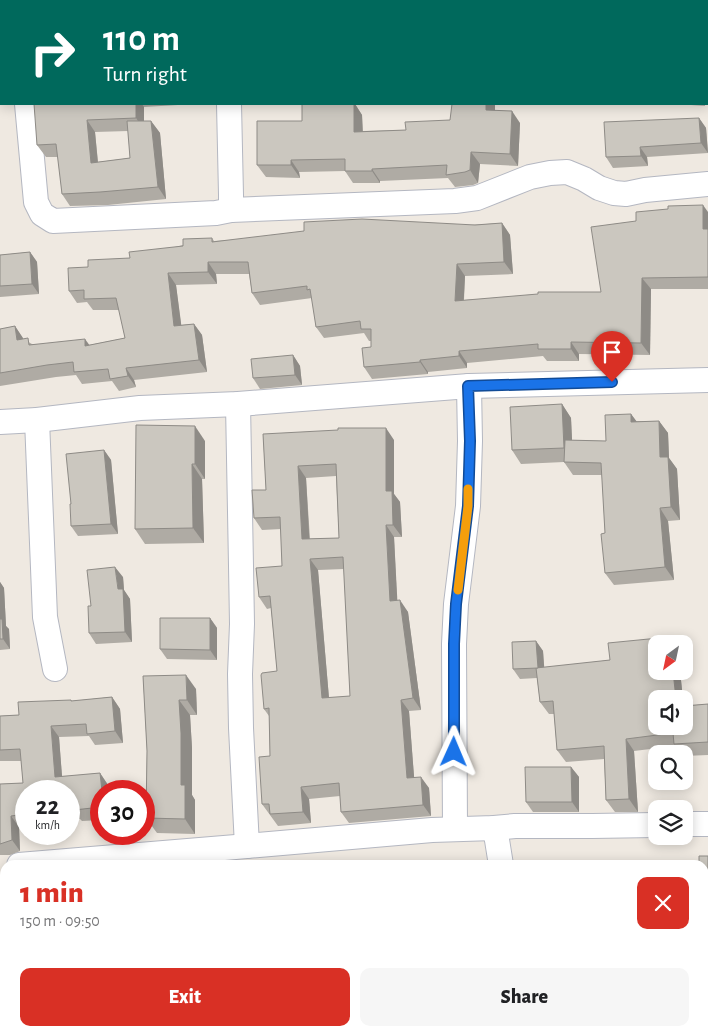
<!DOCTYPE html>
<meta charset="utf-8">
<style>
:root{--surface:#fff;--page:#f6f6f6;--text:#202124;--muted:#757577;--accent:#d93025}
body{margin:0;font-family:"Alegreya Sans",sans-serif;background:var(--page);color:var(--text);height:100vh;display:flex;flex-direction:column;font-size:19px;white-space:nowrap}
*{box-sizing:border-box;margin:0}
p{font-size:16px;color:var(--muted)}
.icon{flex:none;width:28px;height:28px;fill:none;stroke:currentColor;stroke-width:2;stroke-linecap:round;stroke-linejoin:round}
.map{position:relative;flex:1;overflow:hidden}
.panel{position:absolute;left:0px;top:860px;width:709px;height:176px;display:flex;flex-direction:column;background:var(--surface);border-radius:15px 15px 0 0;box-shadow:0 2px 12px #0003}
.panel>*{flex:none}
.top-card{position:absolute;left:0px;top:0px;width:709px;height:105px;box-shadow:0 2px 12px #0003;background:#00695c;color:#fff;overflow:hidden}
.needle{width:32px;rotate:213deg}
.fabs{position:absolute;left:648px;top:635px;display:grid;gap:10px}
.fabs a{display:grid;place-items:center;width:45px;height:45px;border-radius:10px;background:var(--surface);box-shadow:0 2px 12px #0003;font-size:25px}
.speed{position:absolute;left:15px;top:780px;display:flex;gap:10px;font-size:25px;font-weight:700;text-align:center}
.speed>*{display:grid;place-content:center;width:65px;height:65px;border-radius:50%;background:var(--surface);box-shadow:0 2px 12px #0003;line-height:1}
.speed small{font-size:12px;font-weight:400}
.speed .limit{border:8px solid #d22;background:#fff;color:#111}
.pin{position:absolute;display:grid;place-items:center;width:42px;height:42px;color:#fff;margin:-51px -21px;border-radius:50% 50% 50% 0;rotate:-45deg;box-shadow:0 0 5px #0007}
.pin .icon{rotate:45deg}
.me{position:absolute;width:55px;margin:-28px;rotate:1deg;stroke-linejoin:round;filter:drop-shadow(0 0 4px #0008)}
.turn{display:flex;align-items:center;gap:18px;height:105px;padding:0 20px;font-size:22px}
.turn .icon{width:65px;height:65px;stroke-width:2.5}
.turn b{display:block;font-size:35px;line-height:42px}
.round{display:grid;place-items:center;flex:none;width:52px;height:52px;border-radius:10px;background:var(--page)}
.head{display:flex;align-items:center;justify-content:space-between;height:85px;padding:0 20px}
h1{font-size:30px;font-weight:800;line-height:38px;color:var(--accent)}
.action{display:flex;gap:10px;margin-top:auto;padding:10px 20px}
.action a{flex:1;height:58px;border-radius:10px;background:var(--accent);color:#fff;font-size:20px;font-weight:800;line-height:58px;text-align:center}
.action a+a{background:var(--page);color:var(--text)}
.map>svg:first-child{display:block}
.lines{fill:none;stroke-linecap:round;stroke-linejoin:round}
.minor-casing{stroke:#b4b7c1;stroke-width:26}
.minor{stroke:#fff;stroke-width:24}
.wall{fill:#afaba4;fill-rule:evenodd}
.shaded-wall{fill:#8e8b86}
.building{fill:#cbc7bf;stroke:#8e8b86;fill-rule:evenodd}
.route-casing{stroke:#114b97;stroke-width:12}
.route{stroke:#1a73e8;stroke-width:9}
.slow{stroke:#f59e0b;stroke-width:9}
</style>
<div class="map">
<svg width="708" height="1036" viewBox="0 0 708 1036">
<rect width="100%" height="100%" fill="#efe9e1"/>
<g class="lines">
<g class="minor-casing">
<g id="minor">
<path d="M377,1L400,0"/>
<path d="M0,23H1"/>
<path d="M27,104L36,202L42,214L53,221L216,213L231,210V195L229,104"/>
<path d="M231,210L455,201L477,198L530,177L550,173L567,172L584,179L599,188L614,193L626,194L645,190L708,184"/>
<path d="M238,404L241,566L242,624L240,674L241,728L247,846"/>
<path d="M37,420L45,617L55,669"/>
<path d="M0,422L37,420L140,408L238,404L469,386L708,380"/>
<path d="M684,824H708"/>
<path d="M494,828L497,840L501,865"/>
<path d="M455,829L454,644L456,604L468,506L470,441L469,386"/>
<path d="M19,865L224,848L432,830L494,828L515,826H592L656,825"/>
<path d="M330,1036L350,1032L365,1036"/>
<path d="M517,1036V1031"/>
</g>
</g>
<use href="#minor" class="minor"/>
</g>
<g class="wall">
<rect x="140" y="0" width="38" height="1"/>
<path d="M35,104H178V105L144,107V121H151L160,133L166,199L108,205L70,206L62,194L58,157H46L37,145ZM128,131L130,158L98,162L95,132Z"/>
<path d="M302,104H355L362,115L363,131L406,130L495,110L520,123L518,166L480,164L478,183L473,185L455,187L448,178L380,181V183H353L345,171L299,172L300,178L266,177L257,165L302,121Z"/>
<path d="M677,104H705V106Z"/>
<path d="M699,118L706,128L708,153L647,157L648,166L613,168L606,157Z"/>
<path d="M708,212V289H651L650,355L579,354V361H547L543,356L467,363V368L428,372V374L372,379L364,367L371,347V341H369L364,333L324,338L316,327L312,298L260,305L252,293L249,274H216L217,284L176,285L181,325L194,324L202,335L207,372L134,380L136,387L119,391L112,381L82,384L76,375L56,377L0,386V329L15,326L23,339L32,344L89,345L125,338L119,310H93L87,302L77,303L69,291L88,267L130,258L212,238L214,241L502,223L510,235L513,274L465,276L464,300L601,292Z"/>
<path d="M30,252L37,262L39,294L0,297V255Z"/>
<path d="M293,355L300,366L302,385L260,389L253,378Z"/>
<path d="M562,404L571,418L572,440L606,441L631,414L636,421H659L668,433L669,458L677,469L680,520L668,521L674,580L614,585L605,573V533L602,475H573L564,462L521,464L512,450Z"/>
<path d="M263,434L394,440V494L400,502L402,537H394L397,600L408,612L421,710L409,711L414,777L429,788L431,816L349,823L341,812L340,796L309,799L311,823L278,826L262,804L270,756L269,716L264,709L277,671L271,608L267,609L259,597L282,566L281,529L262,530L254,518L266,490ZM336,476L339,538L310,539L306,478ZM344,569L350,696L329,698L318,570Z"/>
<path d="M205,441V479H202L204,543L145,544L135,529Z"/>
<path d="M104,450L111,460L118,534L78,536L71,526V504Z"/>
<path d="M123,577L124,590L130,599L132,642L96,644L89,633Z"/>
<path d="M0,582L4,588L6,626L9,629L10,649L0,650Z"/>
<path d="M210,618L217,628V660L167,659L160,649Z"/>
<path d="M669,637L674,644H656L680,671L683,699H656L684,726V702V706L708,704V755L684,756V754H681L675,746L634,751L638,812H615L606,800L604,759L566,762L557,750L554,714H549L540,702L537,678L520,679L513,669L536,641L543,651L544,668L610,660Z"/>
<path d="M143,676L196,689L197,715H190L192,748V795L195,800V834L157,833L146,818L147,751Z"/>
<path d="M112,697L120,709L123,743L95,745L89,736L59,737L62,777L100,773L108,785L109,791H101V820L82,821L80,819L69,820V791H26V826L19,827L20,851L10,855H0V784L23,783L21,761H0V716L19,715L71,700L72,701Z"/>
<path d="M571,767L579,777V812H533L526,802Z"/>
<path d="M708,856V898H704V865Z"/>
<rect x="0" y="911" width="5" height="117"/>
<path d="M708,1002V1036H622Z"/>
<path d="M167,1031H187L168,1033Z"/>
</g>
<g class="shaded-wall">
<path d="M136,104H142L144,107V130L136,118Z"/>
<path d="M354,104H355L362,115L363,144L354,132Z"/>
<path d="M486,104H495V122L486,110Z"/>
<path d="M512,111L520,123L518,166L510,154Z"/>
<path d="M699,118L706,128L708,153L701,143Z"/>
<path d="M87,120L95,132L99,175L91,163Z"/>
<path d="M151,121L160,133L166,199L158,187Z"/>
<path d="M640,147L647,157L648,166L641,156Z"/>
<path d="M471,152L480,164L478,183L470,170Z"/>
<path d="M291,160L299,172L300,178L291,165Z"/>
<path d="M372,169L380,181V183L372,171Z"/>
<path d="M703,205L708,212V236L703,229Z"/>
<path d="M502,223L510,235L513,274L504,262Z"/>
<path d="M30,252L37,262L39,294L32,284Z"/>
<path d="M208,262L216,274L217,284L208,272Z"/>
<path d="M457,264L465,276L463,313L455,301Z"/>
<path d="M168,273L176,285L183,338L174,326Z"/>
<path d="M642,278L651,289L650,355L641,343Z"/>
<path d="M194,324L202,335L207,372L199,360Z"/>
<path d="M15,326L23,338L25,352L17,340Z"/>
<path d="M85,339L93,350L85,346Z"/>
<path d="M571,342L579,354V361L571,349Z"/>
<path d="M459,351L467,363V368L459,356Z"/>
<path d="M293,355L300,366L302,385L295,375Z"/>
<path d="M420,360L428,372V374L420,362Z"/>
<path d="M126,368L134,380L136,387L128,376Z"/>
<path d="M562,404L571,418L573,461L564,448Z"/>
<path d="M631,414L640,426L631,422Z"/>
<path d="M659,421L668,433L669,458L677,469L680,520L671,507L660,457Z"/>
<path d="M195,426L205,441V479L195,464Z"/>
<path d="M386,428L394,440V494L400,502L402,537L393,525L386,491Z"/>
<path d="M104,450L111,460L118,534L111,524Z"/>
<path d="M192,464L202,479L204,543L193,528Z"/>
<path d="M298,466L306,478L310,551L302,539Z"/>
<path d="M660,508L668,521L674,580L665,567Z"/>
<path d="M386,525L394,537L398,613L390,601Z"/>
<path d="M310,559L318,570L330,710L322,698Z"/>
<path d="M115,567L123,577L124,590L130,599L132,642L125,632L118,589Z"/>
<path d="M0,582L4,588L6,626L9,629L10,649L3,639L0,620Z"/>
<path d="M400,600L408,612L421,710L413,698Z"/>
<path d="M210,618L217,628V660L210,650Z"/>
<path d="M669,637L674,644H670Z"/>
<path d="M536,641L543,651L545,678L538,668Z"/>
<path d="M673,671H680L683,699H676Z"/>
<path d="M186,675L196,689L197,715L187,700Z"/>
<path d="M112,697L120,709L123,743L115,731Z"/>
<path d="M179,700L190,715L192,748V795L195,800V834L185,819L181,785Z"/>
<path d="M401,700L409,711L415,789L407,778Z"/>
<path d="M51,726L59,737L63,789L55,777Z"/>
<path d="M626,739L634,751L638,812L629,799Z"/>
<path d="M571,767L579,777V812L572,802Z"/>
<path d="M100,773L108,785L109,791H102Z"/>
<path d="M421,777L429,788L431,816L423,805Z"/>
<path d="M301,787L309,799L311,823L303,812Z"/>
<path d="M11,816L19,827L20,851L12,840Z"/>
<path d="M705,997L708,1002V1030Z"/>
</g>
<g class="building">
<path d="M34,104H136V118L87,120L91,163L130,158L127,121H151L158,187L100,192L62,194L56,144L37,145Z"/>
<path d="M302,104H354V132L406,130L405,122L450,120L452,104H486V110L512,111L510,154L471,152L470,170L465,172L446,175L447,165L372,169V171H345V159L291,160V165H257V121H302Z"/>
<path d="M699,118L701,143L640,147L641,156L606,157L604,122Z"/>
<path d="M703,205V229H708V277L642,278L641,343L571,342V349H538V344L459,351V356L420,360V362L364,367L362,348L371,347V329H361L360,321L316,327L310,289L307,290V286L252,293L248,262H208V272L168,273L174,326L194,324L199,360L126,368L128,376L110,379L108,369L74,372L73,362L47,365L0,373V329L15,326L17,340L28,338L29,345L85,339V346L125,338L116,298L84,299V290L69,291L68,268L88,267V260L130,258L129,252L183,246V239L212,238V242L304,231V222L362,219L475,225L502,223L504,262L457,264L455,301L538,294V292H601L591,227L636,221V212L668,209V206Z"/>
<path d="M30,252L32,284L0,286V255Z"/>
<path d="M293,355L295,375L253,378L251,359Z"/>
<path d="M562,404L564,448L512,450L510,407Z"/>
<path d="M631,414V422L659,421L660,457H668L671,507L660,508L665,567L605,573L601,534L605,533L601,463L564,462L565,440L606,441L605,415Z"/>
<path d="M136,425L195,426V464H192L193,528L135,529Z"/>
<path d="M338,428H386V491H392L393,525H386L390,601L400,600L413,698L401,700L407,778L421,777L423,805L341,812L339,783L301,787L303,812L270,814L269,804H262L259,757L270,756L269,708L264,709L261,675L262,673L277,671L270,596L259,597L256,568L282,566L280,517L254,518L252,490H266L263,434L338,430ZM336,464L339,538L302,539L298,466ZM343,557L350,696L322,698L310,559Z"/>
<path d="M104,450L111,524L71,526L70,504H71L66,454Z"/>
<path d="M115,567L118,589H123L125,632L89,633L88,606H91L87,570Z"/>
<path d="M160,618H210V650L160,649Z"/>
<path d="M0,619H2L3,639H0Z"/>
<path d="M669,637L670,644H656V671H673L676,699H656V726H684V706L708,704V742L674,744L673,733L626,739L629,799L606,800L604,746L557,750L553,701L540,702L536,668L610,660L608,643Z"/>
<path d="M536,641L538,668L513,669L512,642Z"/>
<path d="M186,675L187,700H179L181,733V785H185V819L146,818L147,751L143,676Z"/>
<path d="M112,697L115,731L87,734L86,724L51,726L55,777L100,773L102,791H101V807L74,810L73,807L69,808V791H26V814L11,816L12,840L0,844V784L23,783L20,749L0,750V716L19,715L18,702L71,700V701Z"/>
<path d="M525,767H571L572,802H526Z"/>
<path d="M699,856H708V886H704V865H699Z"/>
<rect x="526" y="861" width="32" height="4"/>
<rect x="0" y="911" width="5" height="105"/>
<path d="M705,997L708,1034H696V1036H622L621,1031H704V998Z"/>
</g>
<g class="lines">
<g class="route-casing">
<path id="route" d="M454,752V644L456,604L468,506L470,441L468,386L612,382"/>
</g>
<use href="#route" class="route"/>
<path class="slow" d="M458,590L468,506V489"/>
</g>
</svg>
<div class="fabs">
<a><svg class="needle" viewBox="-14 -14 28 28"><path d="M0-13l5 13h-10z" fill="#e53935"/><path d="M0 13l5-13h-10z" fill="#757577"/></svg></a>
<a><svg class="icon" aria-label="sound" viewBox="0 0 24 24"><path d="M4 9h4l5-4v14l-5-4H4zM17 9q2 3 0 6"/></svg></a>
<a><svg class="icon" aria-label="search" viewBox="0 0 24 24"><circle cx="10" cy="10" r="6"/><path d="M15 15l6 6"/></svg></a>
<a><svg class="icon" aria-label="layers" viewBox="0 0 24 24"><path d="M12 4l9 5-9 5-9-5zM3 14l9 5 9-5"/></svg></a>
</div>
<div class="speed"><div>22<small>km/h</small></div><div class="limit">30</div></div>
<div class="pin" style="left:612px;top:382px;background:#d93025"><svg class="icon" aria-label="arrive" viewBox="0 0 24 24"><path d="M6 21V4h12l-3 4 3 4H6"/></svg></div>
<svg class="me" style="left:454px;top:752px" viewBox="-20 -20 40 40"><path d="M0-17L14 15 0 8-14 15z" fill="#1a73e8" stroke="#fff" stroke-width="4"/></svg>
<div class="top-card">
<div class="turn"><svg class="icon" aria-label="right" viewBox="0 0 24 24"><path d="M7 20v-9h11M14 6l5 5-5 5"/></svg><div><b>110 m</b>Turn right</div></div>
</div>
<section class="panel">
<div class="head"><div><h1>1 min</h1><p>150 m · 09:50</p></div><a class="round" style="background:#d93025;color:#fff"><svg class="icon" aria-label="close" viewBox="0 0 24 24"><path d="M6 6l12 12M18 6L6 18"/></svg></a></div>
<div class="action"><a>Exit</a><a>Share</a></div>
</section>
</div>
